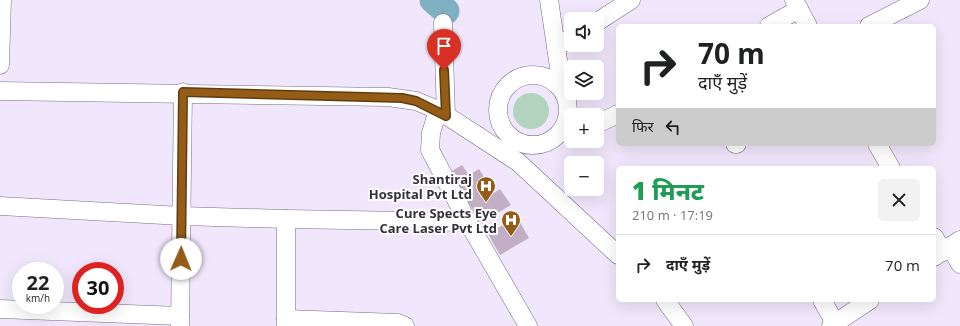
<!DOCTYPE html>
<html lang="hi">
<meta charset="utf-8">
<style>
:root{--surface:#fff;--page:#f2f2f2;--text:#202124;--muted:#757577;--line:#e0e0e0}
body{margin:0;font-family:"Open Sans","Noto Sans Devanagari",sans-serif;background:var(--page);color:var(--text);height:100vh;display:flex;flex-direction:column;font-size:15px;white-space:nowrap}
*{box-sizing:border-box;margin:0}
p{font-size:13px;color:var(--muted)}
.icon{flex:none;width:22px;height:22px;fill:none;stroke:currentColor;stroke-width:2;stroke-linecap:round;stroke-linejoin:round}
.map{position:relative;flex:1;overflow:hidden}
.panel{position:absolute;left:616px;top:166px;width:320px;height:136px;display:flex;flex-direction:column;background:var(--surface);border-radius:6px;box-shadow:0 4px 16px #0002}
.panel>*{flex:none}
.hud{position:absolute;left:616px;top:24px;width:320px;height:122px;border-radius:6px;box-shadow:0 4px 16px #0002;background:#fff;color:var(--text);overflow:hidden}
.controls{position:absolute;left:564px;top:12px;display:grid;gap:8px}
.controls a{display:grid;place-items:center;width:40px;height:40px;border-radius:6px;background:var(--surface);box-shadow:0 4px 16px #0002;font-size:20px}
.speed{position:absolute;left:12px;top:262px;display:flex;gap:8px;font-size:20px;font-weight:700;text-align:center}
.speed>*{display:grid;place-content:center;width:52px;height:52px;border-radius:50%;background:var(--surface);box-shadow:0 4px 16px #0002;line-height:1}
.speed small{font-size:10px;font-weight:400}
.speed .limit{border:6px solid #d22;background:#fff;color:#111}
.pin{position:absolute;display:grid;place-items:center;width:34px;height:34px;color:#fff;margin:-41px -17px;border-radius:50% 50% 50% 0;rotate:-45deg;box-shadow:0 0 4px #0007}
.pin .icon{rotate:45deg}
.me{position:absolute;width:44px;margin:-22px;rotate:1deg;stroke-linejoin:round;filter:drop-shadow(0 0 3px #0008)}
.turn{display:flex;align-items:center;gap:14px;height:84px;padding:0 16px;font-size:18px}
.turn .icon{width:52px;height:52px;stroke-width:2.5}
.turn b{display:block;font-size:28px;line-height:34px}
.then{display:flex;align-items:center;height:38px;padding:0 16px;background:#0003;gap:8px;font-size:15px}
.round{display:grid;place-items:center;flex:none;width:42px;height:42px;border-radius:6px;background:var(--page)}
.summary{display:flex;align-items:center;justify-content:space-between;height:68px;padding:0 16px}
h1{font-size:24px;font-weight:800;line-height:30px;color:#1e9e55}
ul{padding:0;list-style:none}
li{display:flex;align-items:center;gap:12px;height:60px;padding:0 16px;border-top:1px solid var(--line)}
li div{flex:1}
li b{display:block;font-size:15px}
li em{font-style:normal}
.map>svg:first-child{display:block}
.green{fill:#b2d4be}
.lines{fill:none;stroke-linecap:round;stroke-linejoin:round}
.river{stroke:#7fb0c1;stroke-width:27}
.building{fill:#c2aec5}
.minor-casing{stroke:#786d85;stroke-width:19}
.minor{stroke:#fff;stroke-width:18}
.route-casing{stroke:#613c0f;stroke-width:10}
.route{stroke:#955c17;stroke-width:7}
.labels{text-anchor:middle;stroke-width:4;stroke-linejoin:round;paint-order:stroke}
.poi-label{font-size:13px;font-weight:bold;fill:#35313b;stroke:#fff;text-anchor:end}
</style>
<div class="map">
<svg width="960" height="326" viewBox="0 0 960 326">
<rect width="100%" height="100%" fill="#f1e7fd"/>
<circle class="green" cx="531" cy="111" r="18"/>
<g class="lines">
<path class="river" d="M433,0L446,11"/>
</g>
<g class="building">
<path d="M462,165L469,175L479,169L494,193L500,189L511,205L481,223L450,172Z"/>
<path d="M517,217L529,238L500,255L488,234Z"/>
</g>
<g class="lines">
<g class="minor-casing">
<g id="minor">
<path d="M549,0L559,67V86"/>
<path d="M794,0L808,26"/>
<path d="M597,22L631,0"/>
<path d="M443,23L446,116"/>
<path d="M769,26L799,9"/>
<path d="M869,26L920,0"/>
<path d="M556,47L571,38"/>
<path d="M0,65L2,0"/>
<circle cx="533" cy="110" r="35"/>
<path d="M0,91L388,97L416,101L438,110L518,162L618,255"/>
<path d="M438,110L431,133L430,150L468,222"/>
<path d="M597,124L618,114"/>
<path d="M735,144H737"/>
<path d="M877,144L891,168"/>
<path d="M0,206L182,216L286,219"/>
<path d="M934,237L943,252"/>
<path d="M950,246L960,264"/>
<path d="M934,257L960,240"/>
<path d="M665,300L684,326"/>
<path d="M822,300L835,323"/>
<path d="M0,309L180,316"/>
<path d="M286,319L398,323L405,326"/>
<path d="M180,326L183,92"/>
<path d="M286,326V219L468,222L528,326"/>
<path d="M831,326L870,300"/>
</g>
</g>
<use href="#minor" class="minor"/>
</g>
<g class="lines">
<g class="route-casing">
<path id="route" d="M181,259L183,92L402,98L416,101L446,116L444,70"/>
</g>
<use href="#route" class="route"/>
</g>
<defs>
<g id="hospital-pin" transform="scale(1)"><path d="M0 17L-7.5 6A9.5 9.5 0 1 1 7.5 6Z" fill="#955c17" stroke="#fff"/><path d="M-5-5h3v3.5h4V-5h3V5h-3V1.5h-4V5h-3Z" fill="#fff"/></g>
</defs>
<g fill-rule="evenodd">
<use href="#hospital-pin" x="486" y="186"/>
<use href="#hospital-pin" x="511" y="220"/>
</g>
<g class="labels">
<g class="poi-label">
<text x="472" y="184">Shantiraj<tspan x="472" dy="15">Hospital Pvt Ltd</tspan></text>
<text x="497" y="218">Cure Spects Eye<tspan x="497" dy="15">Care Laser Pvt Ltd</tspan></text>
</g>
</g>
</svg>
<div class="controls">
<a><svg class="icon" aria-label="sound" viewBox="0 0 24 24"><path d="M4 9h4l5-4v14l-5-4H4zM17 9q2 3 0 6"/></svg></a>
<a><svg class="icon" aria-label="layers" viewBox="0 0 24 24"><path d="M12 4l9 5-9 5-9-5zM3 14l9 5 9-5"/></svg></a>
<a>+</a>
<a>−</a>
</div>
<div class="speed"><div>22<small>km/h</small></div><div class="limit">30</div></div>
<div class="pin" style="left:444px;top:70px;background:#d93025"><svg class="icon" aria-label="arrive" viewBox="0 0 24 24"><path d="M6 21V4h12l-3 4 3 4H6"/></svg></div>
<svg class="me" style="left:181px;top:259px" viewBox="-20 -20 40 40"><circle r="19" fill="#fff"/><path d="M0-13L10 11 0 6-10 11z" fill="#955c17"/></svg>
<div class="hud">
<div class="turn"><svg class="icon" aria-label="right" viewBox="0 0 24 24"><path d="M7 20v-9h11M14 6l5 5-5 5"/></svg><div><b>70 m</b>दाएँ मुड़ें</div></div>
<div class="then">फिर<svg class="icon" aria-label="left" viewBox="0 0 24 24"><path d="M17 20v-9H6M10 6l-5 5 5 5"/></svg></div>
</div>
<section class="panel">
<div class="summary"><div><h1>1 मिनट</h1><p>210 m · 17:19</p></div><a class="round"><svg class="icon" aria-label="close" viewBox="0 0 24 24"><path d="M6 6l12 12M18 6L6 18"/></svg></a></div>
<ul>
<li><svg class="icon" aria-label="right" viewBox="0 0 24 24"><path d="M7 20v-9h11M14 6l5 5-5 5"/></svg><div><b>दाएँ मुड़ें</b></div><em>70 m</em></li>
</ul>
</section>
</div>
